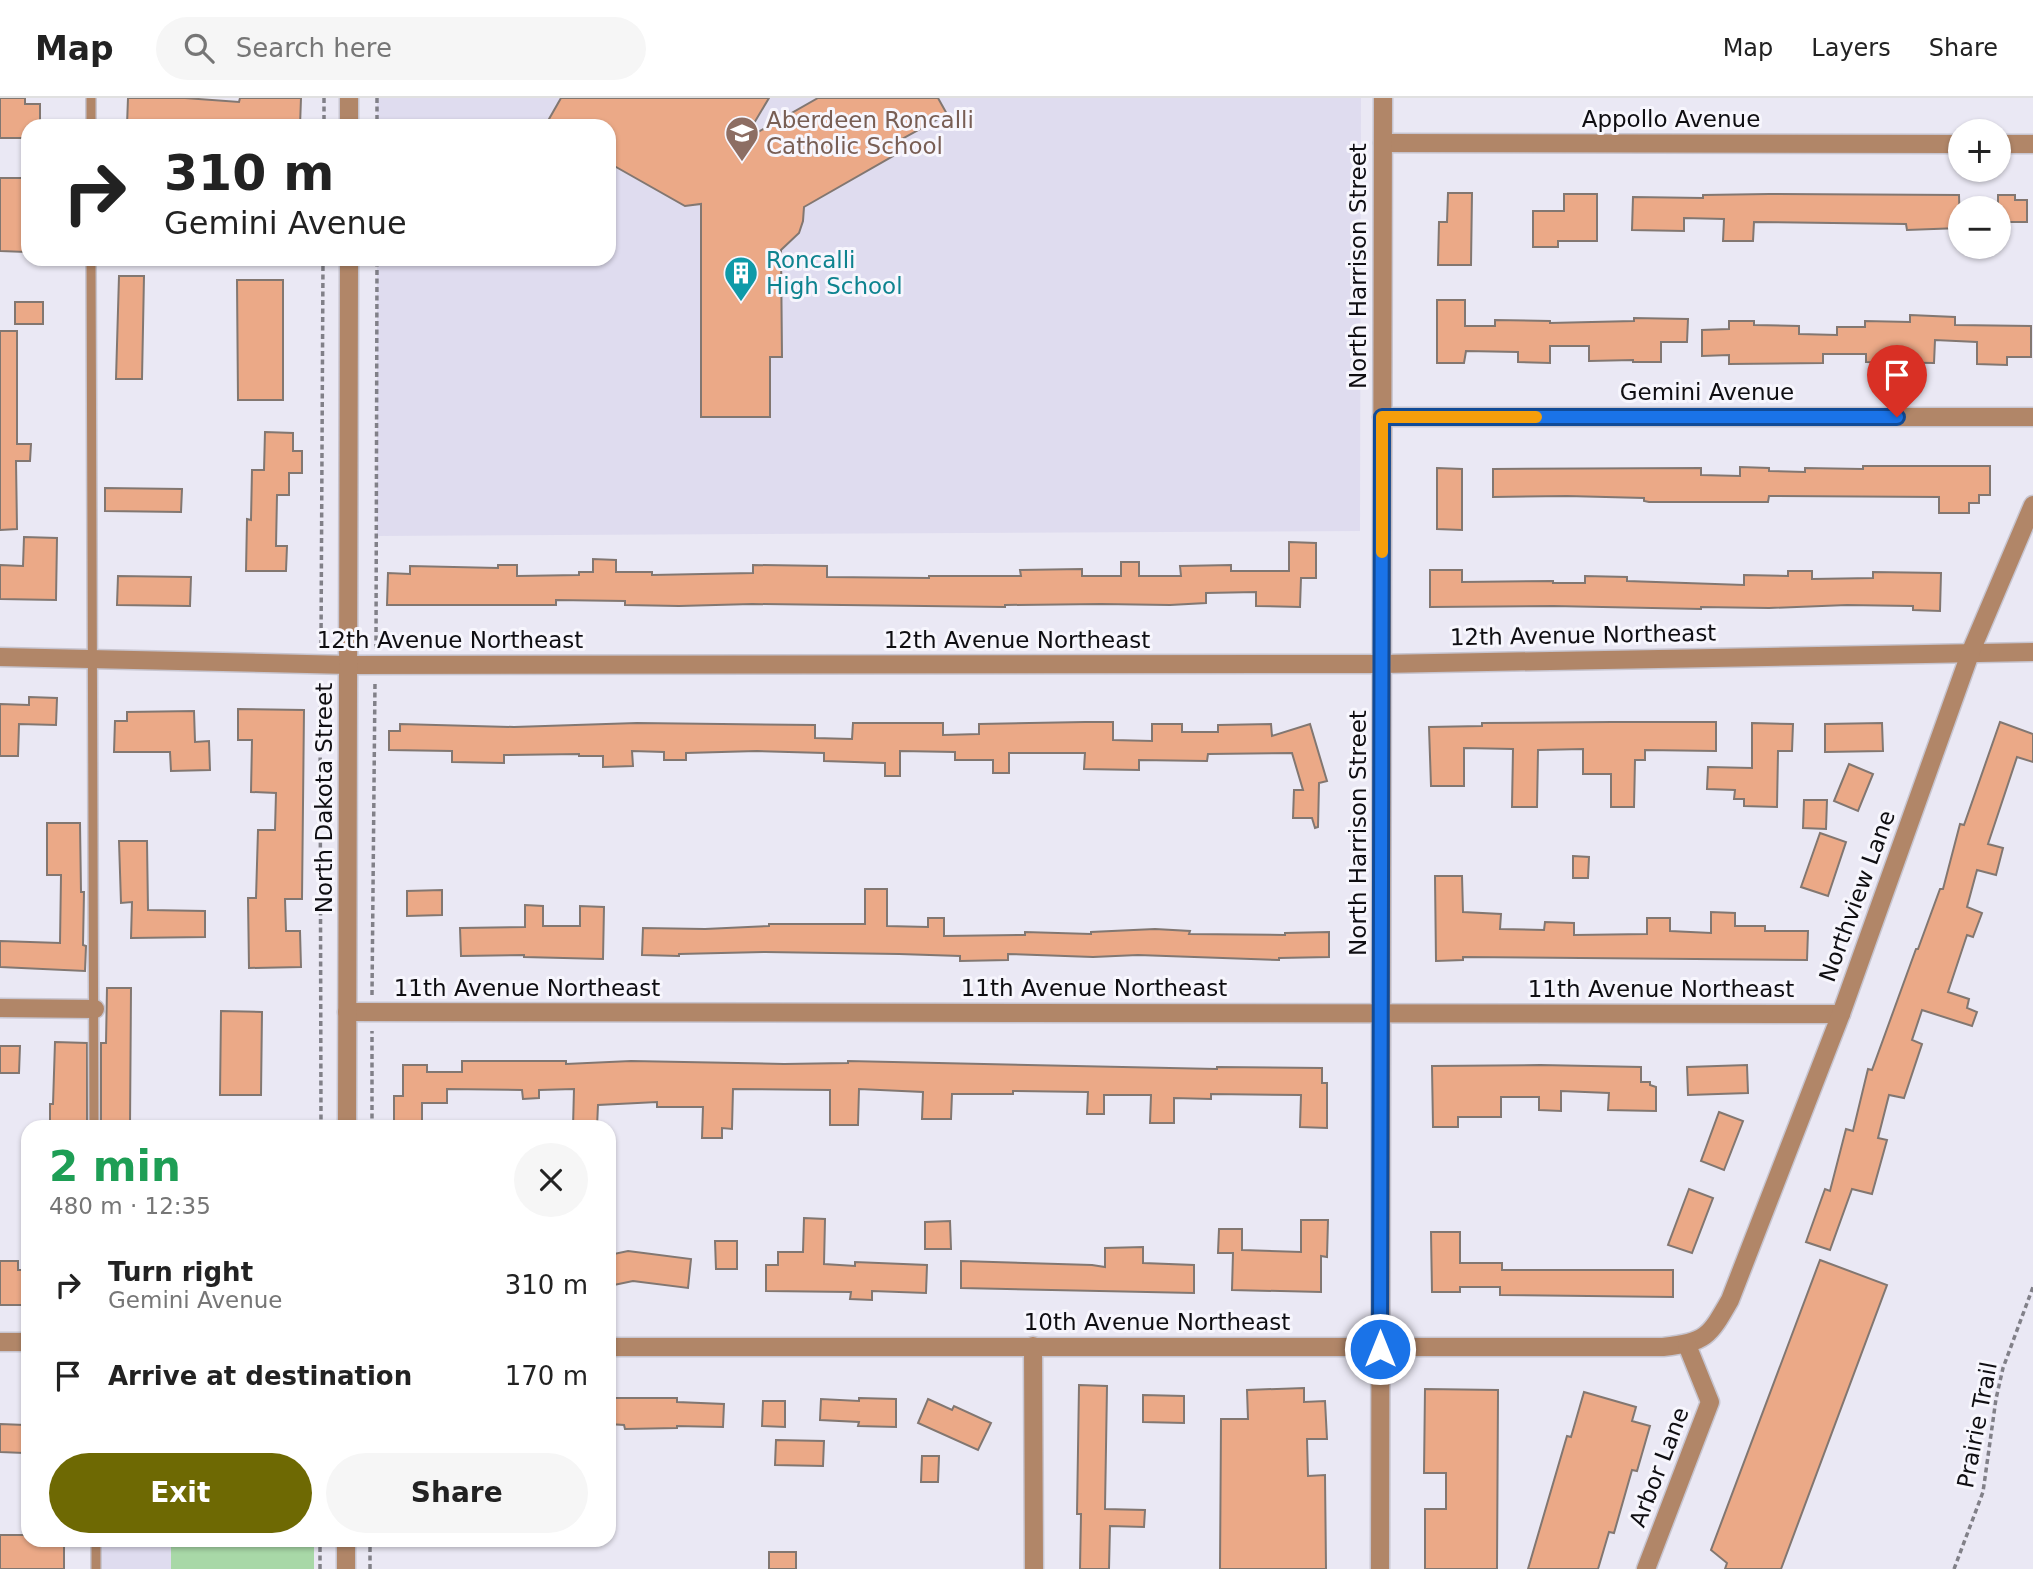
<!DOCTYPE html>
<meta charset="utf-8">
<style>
:root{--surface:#fff;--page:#f6f6f6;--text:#222;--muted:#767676;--line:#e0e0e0;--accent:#6e6903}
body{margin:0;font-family:"DejaVu Sans",sans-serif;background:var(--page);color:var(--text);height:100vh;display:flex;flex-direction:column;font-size:26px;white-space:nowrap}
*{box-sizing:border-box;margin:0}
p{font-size:23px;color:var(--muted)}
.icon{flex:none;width:38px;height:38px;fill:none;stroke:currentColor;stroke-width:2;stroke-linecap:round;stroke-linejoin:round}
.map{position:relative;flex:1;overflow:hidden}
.panel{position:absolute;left:21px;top:1022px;width:595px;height:427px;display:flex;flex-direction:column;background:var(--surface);border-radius:21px;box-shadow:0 2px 5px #0004}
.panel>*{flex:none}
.banner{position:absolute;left:21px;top:21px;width:595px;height:147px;border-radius:21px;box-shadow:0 2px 5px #0004;background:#fff;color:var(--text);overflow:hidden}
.buttons{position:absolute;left:1948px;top:21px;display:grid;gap:14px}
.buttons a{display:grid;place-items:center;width:63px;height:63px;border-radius:50%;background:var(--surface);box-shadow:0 2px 5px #0004;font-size:35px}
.pin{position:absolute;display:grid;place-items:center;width:60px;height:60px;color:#fff;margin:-72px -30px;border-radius:50% 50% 50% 0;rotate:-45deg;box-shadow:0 0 7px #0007}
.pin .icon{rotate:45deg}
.me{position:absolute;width:77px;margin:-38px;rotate:0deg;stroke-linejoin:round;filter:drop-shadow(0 0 5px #0008)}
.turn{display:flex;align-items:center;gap:24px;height:147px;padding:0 28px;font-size:32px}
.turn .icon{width:91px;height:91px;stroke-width:2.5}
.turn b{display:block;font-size:49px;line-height:60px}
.round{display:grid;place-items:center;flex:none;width:74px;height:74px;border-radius:37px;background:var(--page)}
.head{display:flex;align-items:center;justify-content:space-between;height:119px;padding:0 28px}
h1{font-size:42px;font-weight:600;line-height:52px;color:#1e9e55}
.primary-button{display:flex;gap:14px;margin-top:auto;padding:14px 28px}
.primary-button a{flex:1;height:80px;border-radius:42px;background:var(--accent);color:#fff;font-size:28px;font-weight:600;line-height:80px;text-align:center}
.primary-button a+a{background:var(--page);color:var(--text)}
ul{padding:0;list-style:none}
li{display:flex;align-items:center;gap:21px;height:91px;padding:0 28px}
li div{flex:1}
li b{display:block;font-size:26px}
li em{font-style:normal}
header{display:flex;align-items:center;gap:42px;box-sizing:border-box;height:98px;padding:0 35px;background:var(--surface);border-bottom:2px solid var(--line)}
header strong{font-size:33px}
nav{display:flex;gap:38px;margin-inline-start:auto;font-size:24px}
.search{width:490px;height:63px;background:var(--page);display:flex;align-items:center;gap:18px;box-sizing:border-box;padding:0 24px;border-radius:38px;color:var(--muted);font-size:26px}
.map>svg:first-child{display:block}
.built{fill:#dfdcef}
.green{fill:#a8d8a7}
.building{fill:#eba987;stroke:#827771;stroke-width:2}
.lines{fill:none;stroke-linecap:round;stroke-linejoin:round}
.service-casing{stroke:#c7c5d0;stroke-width:12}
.minor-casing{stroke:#c7c5d0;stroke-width:21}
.tertiary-casing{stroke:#c7c5d0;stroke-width:21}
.path{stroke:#818088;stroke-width:3.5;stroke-dasharray:5 3.5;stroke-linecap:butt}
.service{stroke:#b18668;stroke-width:9}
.minor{stroke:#b18668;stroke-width:18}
.tertiary{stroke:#b18668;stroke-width:18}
.route-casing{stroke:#114b97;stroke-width:18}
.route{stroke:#1a73e8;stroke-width:12}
.slow{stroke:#f59e0b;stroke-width:12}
.labels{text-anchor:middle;stroke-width:6;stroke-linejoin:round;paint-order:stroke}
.street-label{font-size:23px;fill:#0f0e12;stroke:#f7f6fd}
.education-label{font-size:23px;fill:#785e54;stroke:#f7f6fd;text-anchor:start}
.culture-label{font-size:23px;fill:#0d838f;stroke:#f7f6fd;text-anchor:start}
</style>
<header>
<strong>Map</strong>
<div class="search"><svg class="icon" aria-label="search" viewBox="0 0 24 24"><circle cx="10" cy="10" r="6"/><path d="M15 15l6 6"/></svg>Search here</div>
<nav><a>Map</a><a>Layers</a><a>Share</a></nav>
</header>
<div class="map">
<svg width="2033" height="1471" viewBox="0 0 2033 1471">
<rect width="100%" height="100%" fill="#eae8f4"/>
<g class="built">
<path d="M377,0H1361L1360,433L377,438V161H609V28H377Z"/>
<rect x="96" y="1442" width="218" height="29"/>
</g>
<rect class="green" x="171" y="1442" width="143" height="29"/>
<g class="building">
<path d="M0,0H25V6H40V23L36,24V28H28V40H0Z"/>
<path d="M128,0H185L239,4L240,0H301L300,28H127Z"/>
<path d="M561,0H769L744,42L818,0H938L947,16L895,45L900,54L804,109L803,123L799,135L781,152L782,259H770V319H701V106L685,108L609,65V28H545Z"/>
<path d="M0,80H26V154L0,153Z"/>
<path d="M1448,95H1472L1471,167H1438L1439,124H1447Z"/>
<path d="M1564,96H1597V143H1558V149H1533V113H1564Z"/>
<path d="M1769,96L1959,97L1960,130L1907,132L1906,126L1754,124L1753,143H1723L1724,121L1684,120V133L1632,132L1633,99L1703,100V97Z"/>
<path d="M1998,97H2015V102H2027V124H1998Z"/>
<path d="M119,178H144L142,281H116Z"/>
<path d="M237,182H283V302H238Z"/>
<path d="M1437,202H1465V228H1495V222L1550,223V225L1634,223V220L1688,221L1687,244H1661V264H1633V262L1589,263V248H1550V265L1518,264V254L1466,253L1464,265H1437Z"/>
<rect x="15" y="204" width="28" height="22"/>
<path d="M1910,217L1955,219V227L2031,228V259H2007V267L1977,266V244L1935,242L1934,265L1866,264V256H1823V265L1729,266V257L1702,258V232L1729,231V223H1754V227L1799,228V236L1837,237V229H1865V223L1910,224Z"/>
<path d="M0,233H17V346H31L30,363H16L17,431L0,432Z"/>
<path d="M265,334L293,335V353H302V375H289V397H277L276,448H287L286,473H246L247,421L251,422L252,372H264Z"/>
<path d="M1863,368H1990V397H1979V405H1969V415H1939V399L1769,398L1768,404H1649L1644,403V400L1567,398L1493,399V371L1701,370V377L1740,378V369L1769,370V373L1805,374V370L1863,371Z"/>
<path d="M1437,370L1462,371V432L1437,431Z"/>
<path d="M105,390L182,391L181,414L105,413Z"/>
<path d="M24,439L57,440L56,502L0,501V467L23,468Z"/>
<path d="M1289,444L1316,445V480H1301L1300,509L1256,508V494L1206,495V505L1170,507L1101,506L1005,507V509L752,506L679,508L625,507V503L556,502V507H387L388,475L410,476V468L498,470V467H517V478L579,477V474H593V461L616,462V474H652V477L753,475V467L827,468V479L929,480V478H1021L1020,472L1082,471V478H1121V464H1139V478H1181L1180,468L1231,467V473H1289Z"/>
<path d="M1430,472H1462V484L1553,483V485H1585V478L1627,479V483L1744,487V477L1788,478V473H1812V481L1873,480V474L1941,475L1940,513L1913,512V508L1847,507L1769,510L1701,509V511L1553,508L1430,509Z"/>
<path d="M118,478L191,479L190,508L117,507Z"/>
<path d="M29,599L57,600L56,627L19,626L18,658H0V606L29,607Z"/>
<path d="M238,611L304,612L302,801H285L286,833H300L301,869L249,870L248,800H256L258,732H275L276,695L251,694L252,642H238Z"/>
<path d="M194,613L195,644L209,643L210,672L171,673L170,654H114L115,623H127V614Z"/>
<path d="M1085,624H1113V642L1152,643V626H1182V634H1218V627L1271,626L1272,638L1310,626L1327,683L1319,685L1318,729L1315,730L1312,720H1293L1294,692H1303L1292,655L1208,656L1207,663L1139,662V672L1084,671L1085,655H1009V675H993V662H955V654L900,653V678H885V665L824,663V655L757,653L686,655V662H664V654L632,653L633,668L603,669V658H579V656L504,657V665L452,664V653L389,652V633H400V626L514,629L637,625L815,627V640L852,641L853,625H943V637L979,636V626Z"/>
<path d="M1612,624H1716V653L1645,652V662H1635L1634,709H1611V676H1583V651L1538,652L1537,709H1512L1513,651L1464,650V688H1431L1429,629L1482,628V625Z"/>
<path d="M2000,624L2033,636V664L2017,659L1988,746L2003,750L1996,777L1977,772L1967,809L1982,815L1973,839L1967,837L1948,894L1969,901L1967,910L1977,914L1972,928L1922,912L1912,942L1922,946L1904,1000L1889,997L1878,1040L1887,1042L1872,1096L1852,1091L1830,1152L1806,1144L1825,1091L1830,1093L1846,1031L1853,1033L1868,971L1872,972L1916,851H1918L1940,791H1943L1960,726L1964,727Z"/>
<path d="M1752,625L1793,626L1792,653H1778L1777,709L1744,708V701H1734L1735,692L1707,691L1708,669L1752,670Z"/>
<path d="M1882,625L1883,653L1825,654V626Z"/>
<path d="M1849,666L1873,676L1858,713L1834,703Z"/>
<path d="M1804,702H1827L1826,731L1803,730Z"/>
<path d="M47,725H80L81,794H84L83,847L86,848L85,873L0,869V843L60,845L61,777H47Z"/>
<path d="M1820,735L1846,744L1828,798L1801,789Z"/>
<path d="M119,743H147L148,812L205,813V839L131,840L132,804L121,805Z"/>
<path d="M1573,758L1589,759L1588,780H1573Z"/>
<path d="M1435,778H1462L1463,814L1501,816L1500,831L1544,832L1545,824L1574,825V837L1647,836V820H1670V833L1711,835V814L1735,815V828H1765V833H1808L1807,862L1463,859V862L1436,863Z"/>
<path d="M865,791H887V828L928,829V820H944V838L1025,837V834L1091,836V834L1155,831L1190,833L1189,836L1285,837V835L1329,834V859L1279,860V862L1138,857L1093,859L1008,856V862L960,863V858L899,856L765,854L679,856V858L642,857L643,830L705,831L769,828V826H865Z"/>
<path d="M442,792V817L407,818V793Z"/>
<path d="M525,807L543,808V828H580V808L604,809L603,861L524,859V857L461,858L460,830L525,829Z"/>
<path d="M107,890H131L130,1029H101V945H106Z"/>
<path d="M221,913L262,914L261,997H220Z"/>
<path d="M55,944L87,945V1029H50V1006H53Z"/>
<path d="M0,948H20L19,975H0Z"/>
<path d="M462,963H566V966L631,963L784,966L848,965V963L1217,971V969L1322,970V985H1327V1030L1300,1029L1301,997L1211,996V1001L1174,1000V1025H1150L1151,997H1104V1016H1087L1088,994L1013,993V996H952L951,1021H922L923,994L859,991L858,1027H830V992L733,991L732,1031L722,1030V1040H702L703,1009H657V1004L598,1007L597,1029H573L574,991L539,992V1000L523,1001L522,992L447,991V1005H422V1025H394V998H403V967H427V974H462Z"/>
<path d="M1540,967L1641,969V984H1650V987L1656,989V1013L1608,1012L1609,995L1561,993V1013L1539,1012V999H1501V1019H1458V1029H1433L1432,968Z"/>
<path d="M1747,967L1748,995L1688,997L1687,969Z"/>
<path d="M1719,1014L1743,1023L1724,1072L1701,1063Z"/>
<path d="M1689,1091L1713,1100L1692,1155L1668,1147Z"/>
<path d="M804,1120L825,1121L824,1166L855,1168V1164L927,1167L926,1195L872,1193V1202L850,1201L851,1194L766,1193V1167H778V1154H803Z"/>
<path d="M1301,1122H1328L1327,1159L1321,1158V1194L1232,1192L1233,1155H1218L1219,1131H1242V1152L1301,1154Z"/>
<path d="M950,1123L951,1151H925V1124Z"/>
<path d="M1431,1134H1460V1165H1502V1172H1673V1199L1500,1197V1189H1460V1194H1432Z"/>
<path d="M715,1143H737V1171H716Z"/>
<path d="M1143,1149V1165L1194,1167V1195L961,1190V1163L1092,1167L1105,1169V1150Z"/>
<path d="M628,1153L691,1161L688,1190L633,1183L609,1188V1157Z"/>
<path d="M1820,1162L1887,1187L1781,1471H1725L1727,1465L1711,1452Z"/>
<path d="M0,1163H18V1172H26V1207H0Z"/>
<path d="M1079,1287L1107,1288L1105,1411L1145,1412L1144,1429L1110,1428L1109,1471H1080L1081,1416H1077Z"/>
<path d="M1304,1290V1304L1325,1303L1327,1341H1307L1308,1378L1325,1377L1326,1471H1220L1221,1321H1248L1247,1292Z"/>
<path d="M1425,1291L1498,1292L1497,1471H1425V1411H1446V1375H1424Z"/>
<path d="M1584,1294L1636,1309L1632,1323L1650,1328L1637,1373L1632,1372L1614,1435L1609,1434L1598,1471H1528L1567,1338L1571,1339Z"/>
<path d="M1143,1297L1184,1298V1325L1143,1324Z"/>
<path d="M609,1300H677V1304L724,1306L723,1329L677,1328V1330L625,1331L624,1327L609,1326Z"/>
<path d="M859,1300L896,1301V1329L858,1328L859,1324L820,1322L821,1301L859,1303Z"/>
<path d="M928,1301L952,1312L954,1308L991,1325L978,1352L918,1325Z"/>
<path d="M763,1303H785V1329L762,1328Z"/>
<path d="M0,1326L25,1327L24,1355L0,1354Z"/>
<path d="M776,1342L824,1343L823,1368L775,1367Z"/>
<path d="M922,1358H939L938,1384H921Z"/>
<path d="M0,1437H28V1442H64V1471H0Z"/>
<rect x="769" y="1454" width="27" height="17"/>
</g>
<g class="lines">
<g class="service-casing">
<g id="service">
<path d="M91,0V28"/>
<path d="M91,161L94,1029"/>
<path d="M96,1471V1442"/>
</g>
</g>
<g class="minor-casing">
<g id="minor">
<path d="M1383,45L1960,46"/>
<path d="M1998,46H2033"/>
<path d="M1382,319H2033"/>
<path d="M349,567L1382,566L2033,554"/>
<path d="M0,910L95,911"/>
<path d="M347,914L1841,916"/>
<path d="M0,1244H28"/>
<path d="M1033,1248L1034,1471"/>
<path d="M609,1249H1663C1706,1244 1709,1239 1730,1202L1841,916L1971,553L2033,407"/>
<path d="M1646,1471L1710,1304L1687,1247"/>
</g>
</g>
<g class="tertiary-casing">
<g id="tertiary">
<path d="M349,28V0"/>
<path d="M0,559L349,567"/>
<path d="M347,1029L349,161"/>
<path d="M346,1471V1442"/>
<path d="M1380,1471L1383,0"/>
</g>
</g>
<g class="path">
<path d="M324,0V28"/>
<path d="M377,0V28"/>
<path d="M321,547L323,161"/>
<path d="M376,551L377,161"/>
<path d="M320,583L321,1029"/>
<path d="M372,897L375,583"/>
<path d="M372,1029V933"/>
<path d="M320,1471V1442"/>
<path d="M370,1471V1442"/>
<path d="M1954,1471L1983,1394L1996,1301L2003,1270L2033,1189"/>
</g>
<use href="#service" class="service"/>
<use href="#minor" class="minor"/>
<use href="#tertiary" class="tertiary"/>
</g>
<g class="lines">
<g class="route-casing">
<path id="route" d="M1380,1251L1382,319H1897"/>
</g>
<use href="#route" class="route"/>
<path class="slow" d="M1382,454V319H1536"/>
</g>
<defs>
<g id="school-pin" transform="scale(1.75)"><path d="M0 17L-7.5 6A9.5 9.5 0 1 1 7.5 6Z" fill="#8d6e63" stroke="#f7f6fd"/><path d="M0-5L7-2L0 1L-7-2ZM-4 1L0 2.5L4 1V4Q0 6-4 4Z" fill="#fff"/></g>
<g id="building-pin" transform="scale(1.75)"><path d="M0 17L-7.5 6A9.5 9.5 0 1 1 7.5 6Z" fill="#0f9aa8" stroke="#f7f6fd"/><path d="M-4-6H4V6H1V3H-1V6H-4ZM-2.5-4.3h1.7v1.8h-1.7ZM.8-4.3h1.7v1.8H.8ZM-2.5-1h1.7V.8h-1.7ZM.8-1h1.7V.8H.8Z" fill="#fff"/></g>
</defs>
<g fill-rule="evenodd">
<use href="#school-pin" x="742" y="35"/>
<use href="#building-pin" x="741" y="175"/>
</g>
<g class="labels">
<g class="street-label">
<text x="1671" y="29">Appollo Avenue</text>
<text transform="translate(1358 168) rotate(-90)" y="8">North Harrison Street</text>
<text x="1707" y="302">Gemini Avenue</text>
<text transform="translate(1583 537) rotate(-1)" y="8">12th Avenue Northeast</text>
<text x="450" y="550">12th Avenue Northeast</text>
<text x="1017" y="550">12th Avenue Northeast</text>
<text transform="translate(324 700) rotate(-90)" y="8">North Dakota Street</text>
<text transform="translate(1358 735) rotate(-90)" y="8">North Harrison Street</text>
<text transform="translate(1857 798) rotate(-70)" y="8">Northview Lane</text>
<text x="527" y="898">11th Avenue Northeast</text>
<text x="1094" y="898">11th Avenue Northeast</text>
<text x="1661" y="899">11th Avenue Northeast</text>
<text x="1157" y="1232">10th Avenue Northeast</text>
<text transform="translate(1977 1327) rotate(-79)" y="8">Prairie Trail</text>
<text transform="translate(1659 1369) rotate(-69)" y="8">Arbor Lane</text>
</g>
<g class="education-label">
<text x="766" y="30">Aberdeen Roncalli<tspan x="766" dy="26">Catholic School</tspan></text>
</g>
<g class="culture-label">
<text x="766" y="170">Roncalli<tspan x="766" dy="26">High School</tspan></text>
</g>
</g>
</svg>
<div class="buttons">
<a>+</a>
<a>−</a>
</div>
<div class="pin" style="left:1897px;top:319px;background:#d93025"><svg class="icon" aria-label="arrive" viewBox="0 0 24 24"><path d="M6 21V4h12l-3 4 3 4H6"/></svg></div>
<svg class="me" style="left:1380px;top:1251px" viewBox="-20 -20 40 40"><circle r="17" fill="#1a73e8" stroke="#fff" stroke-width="3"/><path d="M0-11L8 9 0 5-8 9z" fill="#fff"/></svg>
<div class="banner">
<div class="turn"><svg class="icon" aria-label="right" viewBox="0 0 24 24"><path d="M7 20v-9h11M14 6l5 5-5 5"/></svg><div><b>310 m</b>Gemini Avenue</div></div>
</div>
<section class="panel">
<div class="head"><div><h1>2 min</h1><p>480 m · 12:35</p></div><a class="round"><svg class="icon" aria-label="close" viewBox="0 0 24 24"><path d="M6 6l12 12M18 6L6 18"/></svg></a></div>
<ul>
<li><svg class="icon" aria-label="right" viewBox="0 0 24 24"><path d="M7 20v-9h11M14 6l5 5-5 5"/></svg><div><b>Turn right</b><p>Gemini Avenue</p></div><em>310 m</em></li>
<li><svg class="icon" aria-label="arrive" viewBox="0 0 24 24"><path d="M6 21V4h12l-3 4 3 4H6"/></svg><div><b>Arrive at destination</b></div><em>170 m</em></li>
</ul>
<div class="primary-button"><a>Exit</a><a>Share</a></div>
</section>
</div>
